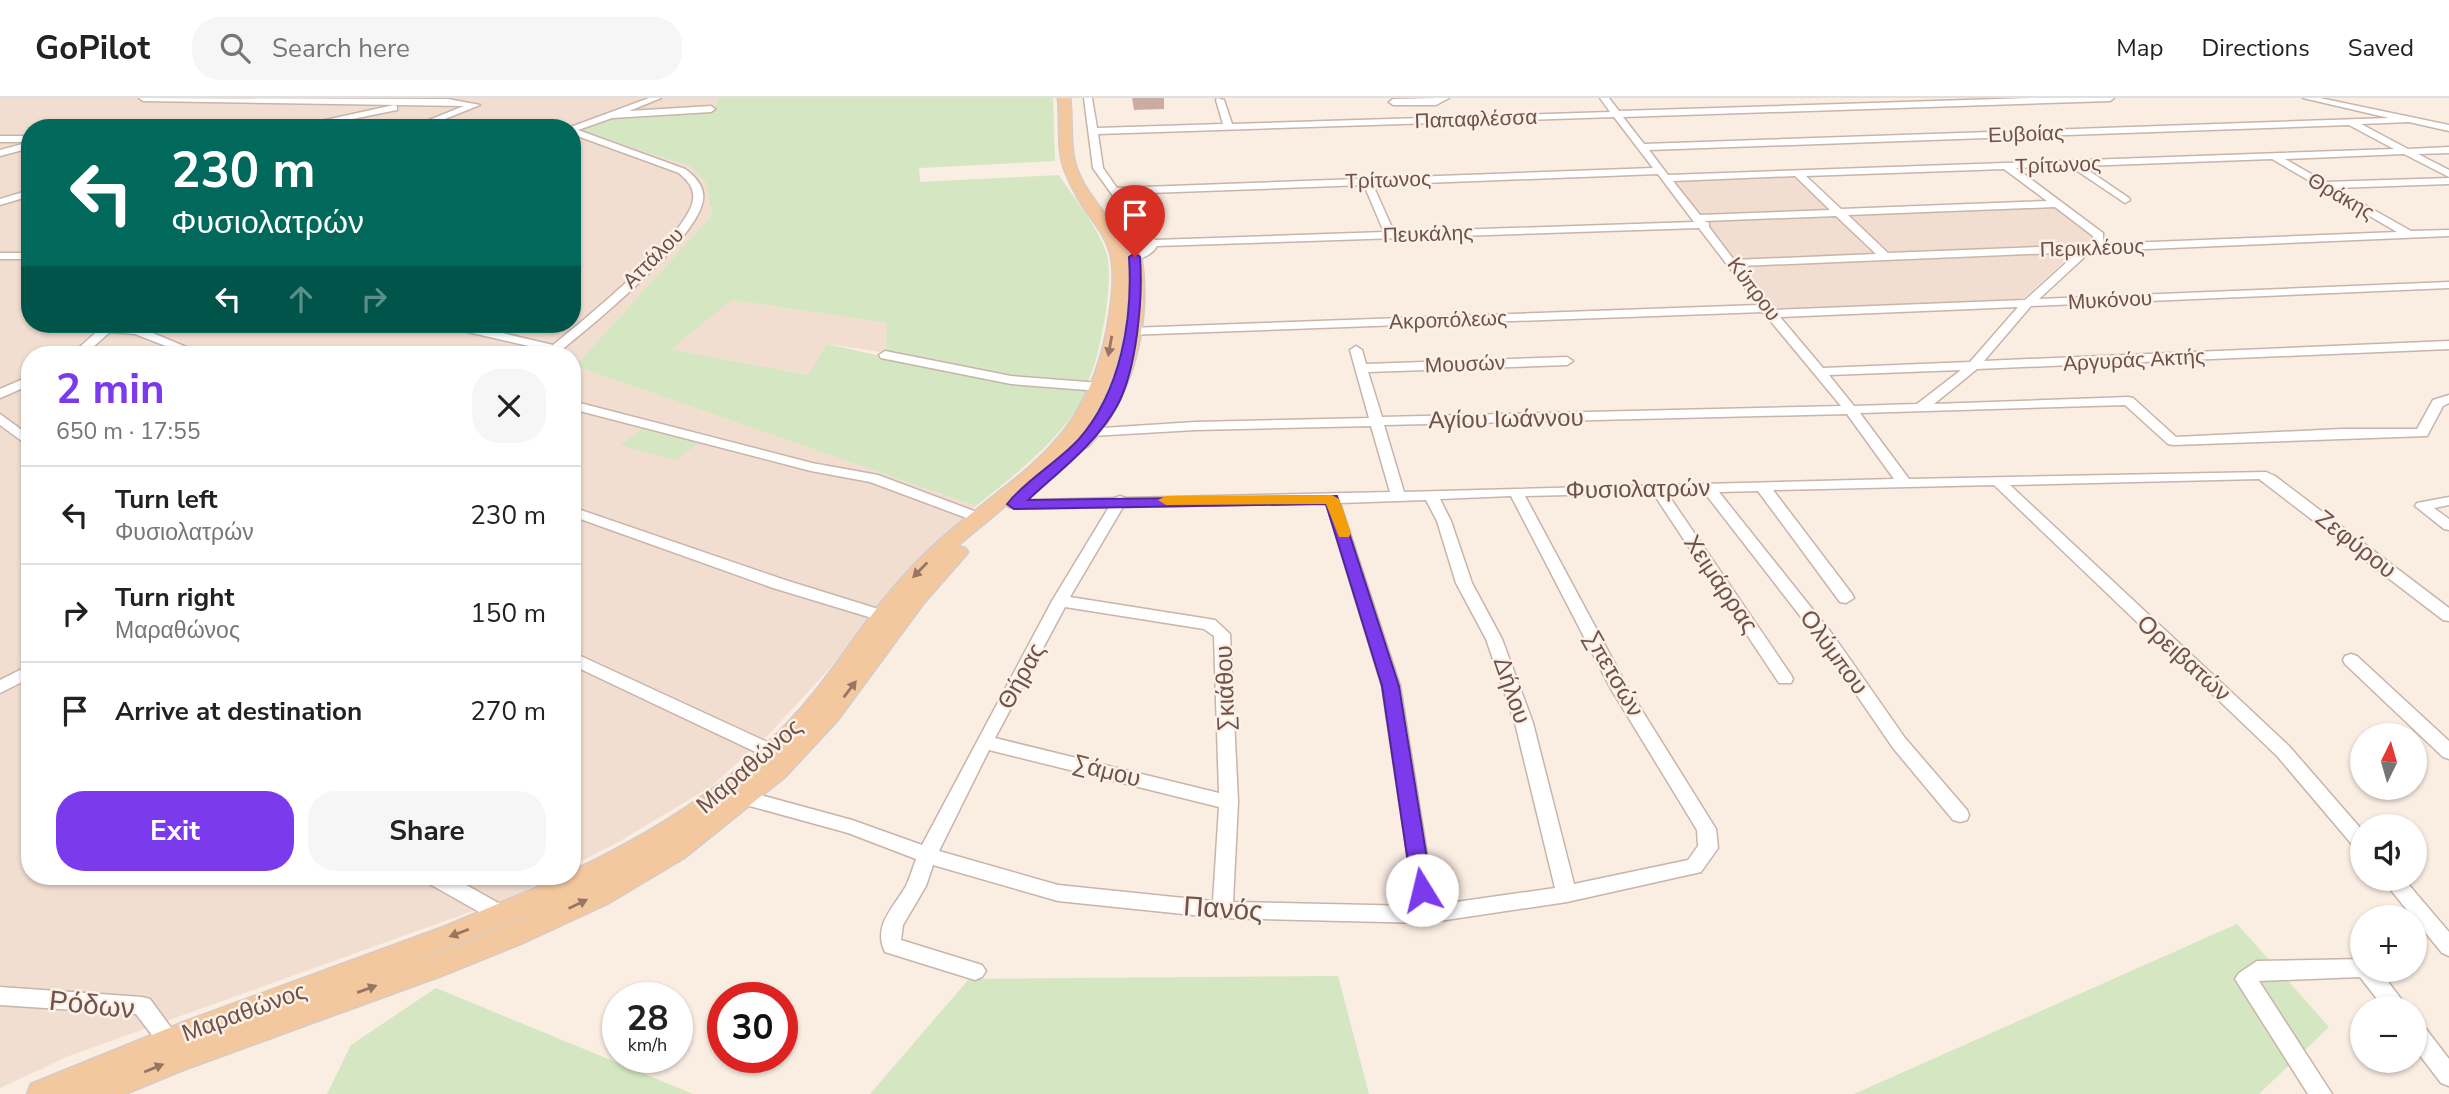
<!DOCTYPE html>
<meta charset="utf-8">
<style>
:root{--surface:#fff;--page:#f6f6f6;--text:#222;--muted:#767676;--line:#e0e0e0;--accent:#7c3aed}
body{margin:0;font-family:"Nunito Sans",sans-serif;background:var(--page);color:var(--text);height:100vh;display:flex;flex-direction:column;font-size:26px;white-space:nowrap}
*{box-sizing:border-box;margin:0}
p{font-size:23px;color:var(--muted)}
.icon{flex:none;width:38px;height:38px;fill:none;stroke:currentColor;stroke-width:2;stroke-linecap:round;stroke-linejoin:round}
.map{position:relative;flex:1;overflow:hidden}
.sheet{position:absolute;left:21px;top:248px;width:560px;height:539px;display:flex;flex-direction:column;background:var(--surface);border-radius:28px;box-shadow:0 2px 5px #0004}
.sheet>*{flex:none}
.top-card{position:absolute;left:21px;top:21px;width:560px;height:214px;border-radius:28px;box-shadow:0 2px 5px #0004;background:#00695c;color:#fff;overflow:hidden}
.needle{width:46px;rotate:5deg}
.tools{position:absolute;left:2350px;top:625px;display:grid;gap:14px}
.tools a{display:grid;place-items:center;width:77px;height:77px;border-radius:50%;background:var(--surface);box-shadow:0 2px 5px #0004;font-size:35px}
.speed{position:absolute;left:602px;top:884px;display:flex;gap:14px;font-size:35px;font-weight:700;text-align:center}
.speed>*{display:grid;place-content:center;width:91px;height:91px;border-radius:50%;background:var(--surface);box-shadow:0 2px 5px #0004;line-height:1}
.speed small{font-size:18px;font-weight:400}
.speed .limit{border:10px solid #d22;background:#fff;color:#111}
.pin{position:absolute;display:grid;place-items:center;width:60px;height:60px;color:#fff;margin:-72px -30px;border-radius:50% 50% 50% 0;rotate:-45deg;box-shadow:0 0 7px #0007}
.pin .icon{rotate:45deg}
.me{position:absolute;width:77px;margin:-38px;rotate:351deg;stroke-linejoin:round;filter:drop-shadow(0 0 5px #0008)}
.turn{display:flex;align-items:center;gap:24px;height:147px;padding:0 35px;font-size:32px}
.turn .icon{width:91px;height:91px;stroke-width:2.5}
.turn b{display:block;font-size:49px;line-height:60px}
.lanes{display:flex;align-items:center;height:66px;padding:0 35px;background:#0003;justify-content:center;gap:35px;direction:ltr}
.lanes .off{opacity:.35}
.round{display:grid;place-items:center;flex:none;width:74px;height:74px;border-radius:28px;background:var(--page)}
.summary{display:flex;align-items:center;justify-content:space-between;height:119px;padding:0 35px}
h1{font-size:42px;font-weight:700;line-height:52px;color:var(--accent)}
.primary-button{display:flex;gap:14px;margin-top:auto;padding:14px 35px}
.primary-button a{flex:1;height:80px;border-radius:28px;background:var(--accent);color:#fff;font-size:28px;font-weight:700;line-height:80px;text-align:center}
.primary-button a+a{background:var(--page);color:var(--text)}
ul{padding:0;list-style:none}
li{display:flex;align-items:center;gap:21px;height:98px;padding:0 35px;border-top:2px solid var(--line)}
li div{flex:1}
li b{display:block;font-size:26px}
li em{font-style:normal}
header{display:flex;align-items:center;gap:42px;box-sizing:border-box;height:98px;padding:0 35px;background:var(--surface);border-bottom:2px solid var(--line)}
header strong{font-size:33px}
nav{display:flex;gap:38px;margin-inline-start:auto;font-size:24px}
.search{width:490px;height:63px;background:var(--page);display:flex;align-items:center;gap:18px;box-sizing:border-box;padding:0 24px;border-radius:28px;color:var(--muted);font-size:26px}
.map>svg:first-child{display:block}
.residential{fill:#f1ded1;fill-rule:evenodd}
.green{fill:#d5e6c2}
.lines{fill:none;stroke-linecap:round;stroke-linejoin:round}
.minor-casing{stroke:#c9b4aa;stroke-width:3}
.major-casing{stroke:#d4cbc9;stroke-width:3}
.minor{fill:#fff;fill-rule:evenodd}
.major{fill:#f4c89f;fill-rule:evenodd}
.wall{fill:#ccaca2}
.oneway{fill:#977664}
.route{fill:#7c3aed;stroke:#51269a;stroke-width:2}
.slow{fill:#f59e0b}
.labels{text-anchor:middle;stroke-width:5;stroke-linejoin:round;paint-order:stroke}
.far-street-label{font-size:21px;fill:#6f534b;stroke:#fdf1e7}
.street-label{font-size:24px;fill:#6f534b;stroke:#fdf1e7}
.near-street-label{font-size:28px;fill:#6f534b;stroke:#fdf1e7}
</style>
<header>
<strong>GoPilot</strong>
<div class="search"><svg class="icon" aria-label="search" viewBox="0 0 24 24"><circle cx="10" cy="10" r="6"/><path d="M15 15l6 6"/></svg>Search here</div>
<nav><a>Map</a><a>Directions</a><a>Saved</a></nav>
</header>
<div class="map">
<svg width="2449" height="996" viewBox="0 0 2449 996">
<rect width="100%" height="100%" fill="#faede2"/>
<g class="residential">
<path d="M0,0H717L715,13L615,19L582,32L691,69L706,85L712,117L575,268L976,408L905,474L829,571L772,633L712,688L620,743L572,768V257H30V779H551L512,799L69,958L0,990ZM30,30H572V226H30Z"/>
<path d="M1795,78L1835,115L1696,118L1668,82Z"/>
<path d="M2055,109L2092,137L2088,147L1889,157L1848,117Z"/>
<path d="M1837,118L1879,158L1734,163L1699,122Z"/>
<path d="M2063,155L2069,159L2022,202L1780,216L1738,168Z"/>
<path d="M731,202L887,225L886,255L828,246L809,277L670,251Z"/>
</g>
<g class="green">
<path d="M717,0H1053L1055,63L919,70L920,84L1059,77C1075,102 1098,128 1107,157C1114,184 1100,261 1087,285L1011,281L886,255L887,225L732,202L671,251L808,277L827,246L980,280L1088,291C1063,341 1019,373 976,408L575,268L712,117L706,85L691,69L580,32L615,19L715,13Z"/>
<path d="M644,330L699,345L675,362L620,347Z"/>
<path d="M2237,826L2329,929L2259,996H1854Z"/>
<path d="M1338,878L1369,996H870L969,881Z"/>
<path d="M436,890L693,996H327L351,947Z"/>
</g>
<g class="lines">
<g class="minor-casing">
<g id="minor">
<path d="M139,0L448,1L480,7L422,30H409L464,8L143,3Z"/>
<path d="M649,0H661L629,13L711,8L715,11L711,14L612,20L578,32L685,71C695,78 705,89 703,102C698,141 588,231 555,257H542L546,252L446,229L444,226H464L553,247C584,222 687,138 693,102C695,90 687,82 679,75L572,36V30H568Z"/>
<path d="M1084,0H1092L1097,30L1223,26L1216,2L1217,0L1224,2L1232,26L1610,14L1600,0H1609L1619,13L2029,0H2114L2110,3L1623,19L1644,46L2389,20L2303,0H2320L2449,27V33L2409,24L2361,26L2408,51L2449,49V55L2418,56L2449,72V79L2404,56L2285,61L2325,84L2449,80V86L2335,90L2411,133L2449,132V138L2101,153L2096,155L2091,153L2039,201L2449,184V190L2031,208L1984,263L2449,243V251L1977,271L1934,306L2128,299L2133,300L2176,339L2342,331H2417L2433,302L2449,297V305L2443,308L2427,338L2173,347L2168,346L2125,307L1860,315L1909,381L2266,374L2275,378L2449,510V523L2443,522L2259,381L2010,387L2289,648L2362,732V752L2355,750L2277,658L1994,387L1773,392L1852,496L1854,500L1846,505L1840,504L1758,393L1719,394L1833,537L1905,640L1967,712L1969,717L1967,722L1960,724L1953,722L1893,650L1821,545L1704,394L1667,395L1791,577L1793,581L1791,585H1779L1653,395L1525,398L1628,590L1716,731L1718,750L1701,774L1567,804L1426,825L1222,820L1058,803L933,767L926,788L903,827L901,842L982,867L986,873L982,879L975,882L885,854C872,828 894,809 906,788C910,779 913,770 916,761L848,735L739,705L737,700L739,695L746,693L852,722L922,747L1052,503L1109,409L1014,410L1009,409L1007,406L1009,403L1114,400L1120,398L1126,400L1390,394L1371,328L1195,332L1092,338L1087,337L1085,334L1087,331L1195,324L1369,320L1350,252L1356,248L1362,252L1366,266L1567,259L1573,263L1567,267L1368,274L1382,319L1841,308L1763,214L1126,237V231L1130,230L1758,207L1699,130L1157,148C1153,156 1140,163 1131,161V157L1146,148L1147,145L1093,70ZM1614,19L1653,70L1117,90L1103,70L1098,36ZM2349,27L2394,51L1668,77L1649,52ZM2272,61L2397,134L2103,146V135L2016,70L2070,68L2125,105L2130,102L2129,100L2082,68ZM2004,71L2047,103L1841,111L1806,78ZM1658,76L1694,124L1394,134L1373,87ZM1795,78L1830,112L1700,117L1673,83ZM1364,87L1384,134L1155,142L1122,96ZM2055,109L2093,138L2092,147L1888,155L1848,117ZM1836,118L1876,156L1734,162L1709,129V125L1704,123ZM2078,154L2025,202L1774,212L1739,168ZM2018,209L1970,264L1823,270L1780,219ZM1961,272L1917,306L1854,308L1829,277ZM1847,316L1894,381L1404,394L1384,327ZM1511,398L1611,591L1697,732L1698,748L1688,762L1574,786L1533,625L1502,541L1472,485L1451,423L1440,401ZM1426,402L1437,423L1456,485L1486,541L1515,625L1555,790L1435,807L1400,588L1340,405ZM1326,405L1382,588L1415,808L1233,804L1238,704L1230,536L1215,522L1209,521L1070,499L1123,409ZM1065,509L1204,531L1214,538L1219,695L995,640ZM989,652L1219,709L1213,803L1058,787L939,753Z"/>
<path d="M1438,0H1449L1436,7H1393L1389,4L1393,1Z"/>
<path d="M394,7L397,8V12L308,30H289Z"/>
<rect x="0" y="38" width="30" height="6"/>
<path d="M30,44V50L0,58V52Z"/>
<path d="M30,92V98L0,107V101Z"/>
<rect x="0" y="155" width="30" height="6"/>
<path d="M105,226L141,230L205,257H189L135,236L110,234L84,257H71Z"/>
<path d="M885,253L1011,278L1100,285L1106,289L1100,293L1011,286L881,260L879,257Z"/>
<path d="M30,278V287L0,300V291Z"/>
<path d="M572,303L812,365L878,377L982,416L984,419L977,423L972,422L870,384L811,373L572,311Z"/>
<path d="M0,316L30,338V349L0,327Z"/>
<path d="M2449,399V407L2434,410L2449,421V432L2444,431L2415,408L2417,405Z"/>
<path d="M572,409L785,482L888,514L890,518L882,523L773,490L572,418Z"/>
<path d="M572,554L778,649L781,654L778,659H766L572,567Z"/>
<path d="M2351,556L2357,558L2449,643V661L2443,659L2345,566L2343,562L2345,558Z"/>
<path d="M30,567V580L0,595V582Z"/>
<path d="M425,779H452L511,812L514,818L511,824L504,826L497,824L428,785Z"/>
<path d="M2381,780H2403L2449,834V858L2442,855Z"/>
<path d="M2362,861V872H2379L2408,910H2384L2360,879L2259,883L2332,996H2308L2235,881L2239,875L2257,863Z"/>
<path d="M0,889L142,899L150,901L180,942L177,949L169,952L161,949L136,916L0,907Z"/>
<path d="M2415,924L2423,927L2449,961V988L2441,985L2415,951Z"/>
</g>
</g>
<g class="major-casing">
<path id="major" d="M1058,0H1070C1073,23 1069,49 1077,71C1088,102 1118,124 1127,156L1134,152L1141,156C1152,223 1134,298 1088,349L1082,350L1074,346L1039,380L957,448L965,450L968,454L965,458L923,506L837,623L785,679L684,760L607,806L525,844L441,878L183,972L125,996H27L31,986L189,922L446,828L561,779H572V773C662,731 750,674 813,596C846,555 873,510 910,471C1001,375 1089,364 1110,213C1123,128 1090,138 1065,73C1056,50 1061,24 1058,0ZM1129,186C1127,233 1119,290 1088,327C1117,287 1125,234 1129,186ZM544,811C496,833 447,852 397,870Z"/>
</g>
<use href="#minor" class="minor"/>
<use href="#major" class="major"/>
</g>
<path class="wall" d="M1132,0H1164V11L1134,12Z"/>
<defs><path id="oneway-solid" d="M-6-.8H1V-3.2L6.5 0L1 3.2V.8H-6Z" transform="scale(1.75)"/></defs>
<g class="oneway">
<use href="#oneway-solid" transform="translate(1110 248) rotate(100)"/>
<use href="#oneway-solid" transform="translate(920 472) rotate(134)"/>
<use href="#oneway-solid" transform="translate(850 591) rotate(-53)"/>
<use href="#oneway-solid" transform="translate(578 806) rotate(-26)"/>
<use href="#oneway-solid" transform="translate(459 835) rotate(159)"/>
<use href="#oneway-solid" transform="translate(367 891) rotate(-20)"/>
<use href="#oneway-solid" transform="translate(154 970) rotate(-22)"/>
</g>
<path class="route" d="M1135,155L1140,159C1143,200 1137,271 1117,308C1096,346 1059,373 1028,402L1337,398L1399,588L1432,792L1430,798H1415L1412,792L1382,588L1326,406L1014,411L1007,406C1027,381 1057,365 1079,341C1121,293 1133,221 1129,159Z"/>
<path class="slow" d="M1332,397L1339,401L1351,435L1349,439H1339L1326,406L1166,407L1158,402L1166,398Z"/>
<g class="labels">
<g class="far-street-label">
<text transform="translate(1476 21) rotate(-2)" y="7">Παπαφλέσσα</text>
<text transform="translate(2026 36) rotate(-2)" y="7">Ευβοίας</text>
<text transform="translate(2058 67) rotate(-2)" y="7">Τρίτωνος</text>
<text transform="translate(1388 82) rotate(-2)" y="7">Τρίτωνος</text>
<text transform="translate(2341 98) rotate(30)" y="7">Θράκης</text>
<text transform="translate(1428 136) rotate(-2)" y="7">Πευκάλης</text>
<text transform="translate(2092 150) rotate(-2)" y="7">Περικλέους</text>
<text transform="translate(653 160) rotate(-45)" y="7">Αττάλου</text>
<text transform="translate(1754 191) rotate(53)" y="7">Κύπρου</text>
<text transform="translate(2110 202) rotate(-3)" y="7">Μυκόνου</text>
<text transform="translate(1448 222) rotate(-2)" y="7">Ακροπόλεως</text>
<text transform="translate(2134 262) rotate(-3)" y="7">Αργυράς Ακτής</text>
<text transform="translate(1465 266) rotate(-2)" y="7">Μουσών</text>
</g>
<g class="street-label">
<text transform="translate(1506 321) rotate(-1)" y="8">Αγίου Ιωάννου</text>
<text transform="translate(1638 391) rotate(-1)" y="8">Φυσιολατρών</text>
<text transform="translate(2356 446) rotate(38)" y="8">Ζεφύρου</text>
<text transform="translate(1721 486) rotate(56)" y="8">Χειμάρρας</text>
<text transform="translate(1834 554) rotate(54)" y="8">Ολύμπου</text>
<text transform="translate(2184 560) rotate(42)" y="8">Ορειβατών</text>
<text transform="translate(1614 576) rotate(60)" y="8">Σπετσών</text>
<text transform="translate(1021 578) rotate(-61)" y="8">Θήρας</text>
<text transform="translate(1225 590) rotate(-92)" y="8">Σκιάθου</text>
<text transform="translate(1512 592) rotate(71)" y="8">Δήλου</text>
<text transform="translate(749 668) rotate(-41)" y="8">Μαραθώνος</text>
<text transform="translate(1107 673) rotate(14)" y="8">Σάμου</text>
<text transform="translate(244 914) rotate(-20)" y="8">Μαραθώνος</text>
</g>
<g class="near-street-label">
<text transform="translate(1223 810) rotate(4)" y="10">Πανός</text>
<text transform="translate(92 906) rotate(6)" y="10">Ρόδων</text>
</g>
</g>
</svg>
<div class="tools">
<a><svg class="needle" viewBox="-14 -14 28 28"><path d="M0-13l5 13h-10z" fill="#e53935"/><path d="M0 13l5-13h-10z" fill="#767676"/></svg></a>
<a><svg class="icon" aria-label="sound" viewBox="0 0 24 24"><path d="M4 9h4l5-4v14l-5-4H4zM17 9q2 3 0 6"/></svg></a>
<a>+</a>
<a>−</a>
</div>
<div class="speed"><div>28<small>km/h</small></div><div class="limit">30</div></div>
<div class="pin" style="left:1135px;top:159px;background:#d93025"><svg class="icon" aria-label="arrive" viewBox="0 0 24 24"><path d="M6 21V4h12l-3 4 3 4H6"/></svg></div>
<svg class="me" style="left:1422px;top:792px" viewBox="-20 -20 40 40"><circle r="19" fill="#fff"/><path d="M0-13L10 11 0 6-10 11z" fill="#7c3aed"/></svg>
<div class="top-card">
<div class="turn"><svg class="icon" aria-label="left" viewBox="0 0 24 24"><path d="M17 20v-9H6M10 6l-5 5 5 5"/></svg><div><b>230 m</b>Φυσιολατρών</div></div>
<div class="lanes"><svg class="icon" aria-label="left" viewBox="0 0 24 24"><path d="M17 20v-9H6M10 6l-5 5 5 5"/></svg><svg class="icon off" aria-label="ahead" viewBox="0 0 24 24"><path d="M12 20V5M6 11l6-6 6 6"/></svg><svg class="icon off" aria-label="right" viewBox="0 0 24 24"><path d="M7 20v-9h11M14 6l5 5-5 5"/></svg></div>
</div>
<section class="sheet">
<div class="summary"><div><h1>2 min</h1><p>650 m · 17:55</p></div><a class="round"><svg class="icon" aria-label="close" viewBox="0 0 24 24"><path d="M6 6l12 12M18 6L6 18"/></svg></a></div>
<ul>
<li><svg class="icon" aria-label="left" viewBox="0 0 24 24"><path d="M17 20v-9H6M10 6l-5 5 5 5"/></svg><div><b>Turn left</b><p>Φυσιολατρών</p></div><em>230 m</em></li>
<li><svg class="icon" aria-label="right" viewBox="0 0 24 24"><path d="M7 20v-9h11M14 6l5 5-5 5"/></svg><div><b>Turn right</b><p>Μαραθώνος</p></div><em>150 m</em></li>
<li><svg class="icon" aria-label="arrive" viewBox="0 0 24 24"><path d="M6 21V4h12l-3 4 3 4H6"/></svg><div><b>Arrive at destination</b></div><em>270 m</em></li>
</ul>
<div class="primary-button"><a>Exit</a><a>Share</a></div>
</section>
</div>
